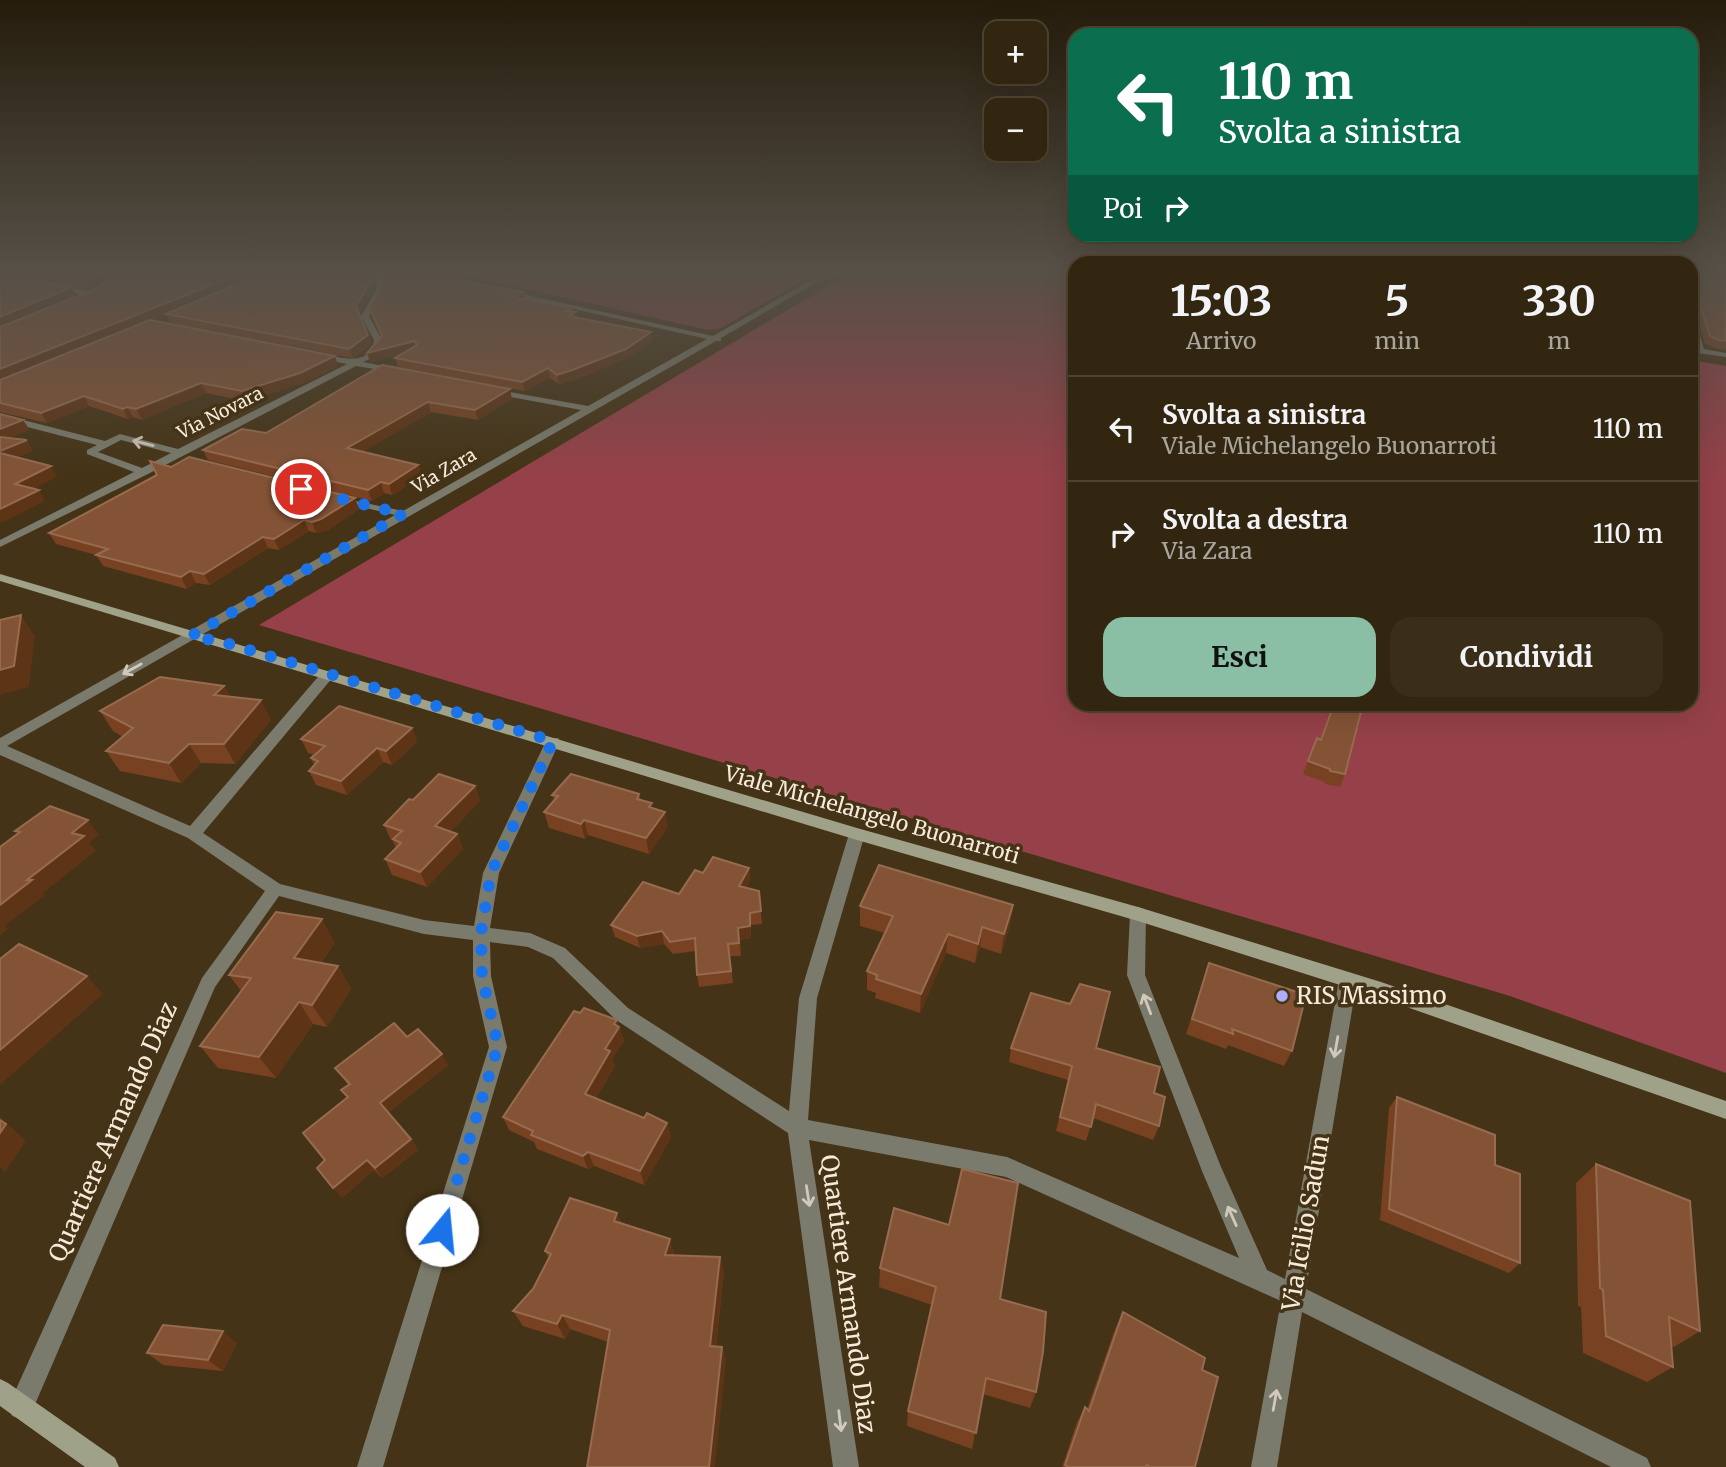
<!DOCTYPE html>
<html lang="it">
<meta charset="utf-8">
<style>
:root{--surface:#332610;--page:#3b2e19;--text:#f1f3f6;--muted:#a9a59f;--line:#4e4330;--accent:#8abfa5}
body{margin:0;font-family:Merriweather,serif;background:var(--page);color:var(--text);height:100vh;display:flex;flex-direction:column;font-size:26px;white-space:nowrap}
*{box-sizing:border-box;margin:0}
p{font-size:23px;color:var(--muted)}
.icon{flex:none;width:38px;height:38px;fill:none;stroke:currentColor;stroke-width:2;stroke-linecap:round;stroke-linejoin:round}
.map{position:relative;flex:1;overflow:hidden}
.drawer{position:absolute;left:1068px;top:256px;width:630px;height:455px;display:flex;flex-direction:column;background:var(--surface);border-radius:21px;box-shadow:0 7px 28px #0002,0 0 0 2px var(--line)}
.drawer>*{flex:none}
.top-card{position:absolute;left:1068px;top:28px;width:630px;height:214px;border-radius:21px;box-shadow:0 7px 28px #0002,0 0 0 2px var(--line);background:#0b6e4f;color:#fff;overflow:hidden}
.buttons{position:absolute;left:984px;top:21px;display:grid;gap:14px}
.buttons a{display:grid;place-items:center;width:63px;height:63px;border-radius:14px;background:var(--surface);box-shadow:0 7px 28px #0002,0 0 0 2px var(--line);font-size:35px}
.pin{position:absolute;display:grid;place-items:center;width:60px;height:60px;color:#fff;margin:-30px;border:4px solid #fff;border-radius:50%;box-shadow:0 2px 7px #0007}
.me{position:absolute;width:77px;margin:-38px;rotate:17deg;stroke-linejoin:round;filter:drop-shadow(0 0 5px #0008)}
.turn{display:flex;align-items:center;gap:24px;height:147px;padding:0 35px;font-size:32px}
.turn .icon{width:91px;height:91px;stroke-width:2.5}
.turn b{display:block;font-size:49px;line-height:60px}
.then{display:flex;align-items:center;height:66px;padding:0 35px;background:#0003;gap:14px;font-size:26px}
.eta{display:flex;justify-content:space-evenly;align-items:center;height:119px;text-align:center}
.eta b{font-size:42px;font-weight:700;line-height:49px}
.action{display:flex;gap:14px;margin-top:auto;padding:14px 35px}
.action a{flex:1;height:80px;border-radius:21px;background:var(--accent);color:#111;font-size:28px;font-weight:700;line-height:80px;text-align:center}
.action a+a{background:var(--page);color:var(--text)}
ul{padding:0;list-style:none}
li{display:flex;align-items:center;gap:21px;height:105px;padding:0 35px;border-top:2px solid var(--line)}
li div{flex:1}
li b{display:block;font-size:26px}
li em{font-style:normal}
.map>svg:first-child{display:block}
.green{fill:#843f46}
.forest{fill:#964149}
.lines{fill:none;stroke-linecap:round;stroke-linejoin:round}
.street{fill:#7a7b6c;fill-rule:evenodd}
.secondary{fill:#a0a189;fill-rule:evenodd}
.wall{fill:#774122}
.shaded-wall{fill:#5d3415}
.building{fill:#845336;stroke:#966b4f;stroke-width:2}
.oneway{stroke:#d1c9b9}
.route{stroke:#1a73e8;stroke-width:12;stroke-dasharray:0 21.6}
.poi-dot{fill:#adaffb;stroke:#443316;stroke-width:2.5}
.labels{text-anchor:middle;stroke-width:7;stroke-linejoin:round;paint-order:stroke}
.far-street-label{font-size:18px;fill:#f6ebda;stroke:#443316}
.street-label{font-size:21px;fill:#f6ebda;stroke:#443316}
.near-poi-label{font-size:24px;fill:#f6ebda;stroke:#443316;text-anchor:start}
.near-street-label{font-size:24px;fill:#f6ebda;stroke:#443316}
</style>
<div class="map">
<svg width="1726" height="1467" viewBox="0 0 1726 1467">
<rect width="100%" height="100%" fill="#443316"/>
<path class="green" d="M447,271H820L721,328L708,330Z"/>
<path class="forest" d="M853,271H1074V704H1690L1691,360L1726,366V1073L1510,996L259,625Z"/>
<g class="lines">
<g class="street">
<path d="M378,271H384V291L369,316L380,336L382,345L372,358L363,362L399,369V373L356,366L148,474L0,547V540L134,472L87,454V450L97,445L0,420V414L105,441L120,434L178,449L347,364L317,358V354C336,354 369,371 374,340L361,316L376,291ZM121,440L171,453L142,468L98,452Z"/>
<path d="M414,271H428L474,283L470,285Z"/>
<path d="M827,271H836L721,338V341H716L7,746L190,826L323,671H333L335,674L333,677L203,833L280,884L424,920L474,926L483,873L546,741L548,738H558L560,741L499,873L490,928L530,933L565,948L628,1008L789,1111L799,998L849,834L852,830H862L865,834L817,998L808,1120L1007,1157L1239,1258L1202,1171L1127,975L1130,914L1132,909L1138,907L1144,909L1146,914L1145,975L1221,1167L1267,1270L1285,1279L1339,980L1342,975L1348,972L1354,975L1357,980L1306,1289L1647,1458L1651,1467H1611L1302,1312L1277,1467H1251L1281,1301L1006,1177L809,1140L859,1467H833L788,1133L616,1020L553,958L528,947L490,942L491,976L507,1047L383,1467H357L489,1047L473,976V940L424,934L279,896L215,987L30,1416L21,1419L12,1416L9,1407L12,1398L202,978L265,891L188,838L0,755V738L395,515L337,501V497L403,511L581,410L495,394L491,391L492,389L588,406L707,339L507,294L504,290L713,336Z"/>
<path d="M56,285L93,292L97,294L93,296L53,289Z"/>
<path d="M1690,314L1694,316L1704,349L1726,353V357L1690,352V348H1695L1690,332Z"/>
</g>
<g class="secondary">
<path d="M0,574L857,828L1138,907L1381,982L1726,1101V1119L1381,998L1138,921L857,840L0,581Z"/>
<path d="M0,1379L8,1383L115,1458L119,1467H85L0,1406Z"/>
</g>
</g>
<g class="wall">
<path d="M0,271H372L375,273L373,290L359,314L371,344L353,358L170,323L166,314L150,320L338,366L304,383L246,401L206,393L142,420L133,417L128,419L89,406L47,423L0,412V274L72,287L76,296L93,290L118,271L91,289L0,273Z"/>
<path d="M1690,271H1726V282L1693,277L1694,278L1726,283V350L1715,348L1705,344L1697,315L1692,312L1695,334L1690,342Z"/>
<path d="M523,292L524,299L573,312L577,318L651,332L652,341L627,358L577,379L559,384L550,378L525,391L398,367L395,358L401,354L370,362L381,336L369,307Z"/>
<path d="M382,365L512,399L478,420L431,412L362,452L418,465L422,476L392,495L384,493L372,501L208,460L203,450L266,433Z"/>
<path d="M171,467L355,498L359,509L326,531L316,533L309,531L279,550L268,548L210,585L196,583L187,589L103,566L96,555L56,544L49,533Z"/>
<path d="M224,686L230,697L271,720L235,764L201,763L181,783L120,771L106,751L123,737L113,731L100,711Z"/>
<path d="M1337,704L1345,774L1340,787L1325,784V782L1303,774L1317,738L1321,740L1333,707L1335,708Z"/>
<path d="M412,728L417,742L392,765L383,762L347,795L316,785L309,771L314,765L311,758L315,755L308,753L301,739Z"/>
<path d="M475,786L480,801L451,831L457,834L463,849L427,887L392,875L385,859L396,848L393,841L391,840L384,825L413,800Z"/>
<path d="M639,794L641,800L653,808L668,827L649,854L588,835L585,839L549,828L544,812L554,801L552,795Z"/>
<path d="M749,868L750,881L746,888L759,891L762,924L751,925V938L740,940L741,956H730L733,983L699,987L697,975L696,951L673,954L664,944L640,948L615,937L611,925L679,894L703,873Z"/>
<path d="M1013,905L1010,925L1001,954L980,947L975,963L946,953L920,1013L875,998L876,993L867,990V971L885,933L860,926V906Z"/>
<path d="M335,942L321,963L338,966L351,989L327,1027L313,1024L276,1078L218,1068L200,1046L241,991L229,975Z"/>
<path d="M1209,963L1292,1051L1284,1066L1228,1045L1226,1049L1186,1034Z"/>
<path d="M580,1013L617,1020L624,1041L612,1059L615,1066L596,1098L644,1118L667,1123L671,1137L644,1185L594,1166L588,1169L537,1149L534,1142L509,1130L503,1117Z"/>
<path d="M407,1037L448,1065L388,1113L411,1139L418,1150L382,1178L374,1170L342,1198L317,1168L325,1160L347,1098L341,1090L348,1085L335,1068Z"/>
<path d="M1011,1048H1096L1154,1093L1159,1126L1153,1140L1093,1118L1086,1141L1056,1131L1068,1080L1009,1062Z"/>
<path d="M1397,1097L1495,1165L1520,1263L1509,1273L1380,1220L1389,1108Z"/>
<path d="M1596,1164L1700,1331L1674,1347L1671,1346L1673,1367L1647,1382L1583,1353L1581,1307L1578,1306L1576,1183Z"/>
<path d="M617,1213L622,1224L674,1256L720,1257L724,1272L716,1346L722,1347L726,1361L608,1342L570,1329L565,1339L523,1326L513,1311L533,1289L549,1259L545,1251Z"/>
<path d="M880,1268L1000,1299L1036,1392L1030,1408L983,1394L972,1449L907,1426L908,1411L932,1305L879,1287Z"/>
<path d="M1123,1312L1202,1370L1195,1467H1062L1077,1422L1085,1407L1087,1409L1115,1329Z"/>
<path d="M237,1343L223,1371L163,1365L147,1353Z"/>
</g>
<g class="shaded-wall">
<path d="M101,271H118L91,289L87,280Z"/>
<path d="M247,271H272L0,381V369Z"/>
<path d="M372,271H375V273L373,290L359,315L356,306Z"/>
<path d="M72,287L76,296L0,328V317Z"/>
<path d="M523,292L525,300L513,297Z"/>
<path d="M572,308L573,314L576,312L578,321L571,325L567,311Z"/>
<path d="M651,332L652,341L627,358L577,379L559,384L557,375Z"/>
<path d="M368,335L371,344L353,358L349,349Z"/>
<path d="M415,341L418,350L370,362L367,353Z"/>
<path d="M335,356L338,366L304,383L246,401L242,391Z"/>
<path d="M548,368L550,378L525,391L522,382Z"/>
<path d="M201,383L206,393L142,420L136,409Z"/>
<path d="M510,389L512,399L478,420L475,410Z"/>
<path d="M84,396L89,406L47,423L41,413Z"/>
<path d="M428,402L431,412L351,459L347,448Z"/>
<path d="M127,407L133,417L128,419L123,409Z"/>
<path d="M23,420L30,430L0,442V429Z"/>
<path d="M27,440L33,451L5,463L0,455V451Z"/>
<path d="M418,465L422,476L392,495L389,484Z"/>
<path d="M51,466L57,477L22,495L15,484Z"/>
<path d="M381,482L384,493L372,501L368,490Z"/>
<path d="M39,490L45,501L6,521L0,522V509Z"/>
<path d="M355,498L359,509L326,531L316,533L312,522Z"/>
<path d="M304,520L309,531L279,550L274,539Z"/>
<path d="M263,537L268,548L210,585L204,574Z"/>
<path d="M190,571L196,583L187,589L181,577Z"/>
<path d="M21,615L35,636L29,687L0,695V670Z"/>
<path d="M224,686L235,706L214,695Z"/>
<path d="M261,700L271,720L235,764L224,744Z"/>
<path d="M412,728L417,742L392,765L386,751Z"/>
<path d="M189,744L201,763L181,783L169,763Z"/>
<path d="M377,748L383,762L347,795L341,781Z"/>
<path d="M475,786L480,801L442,841L435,826Z"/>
<path d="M665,812L668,827L649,854L646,838Z"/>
<path d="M88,820L99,835L89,843L96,851L43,893L45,895L5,926L8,929L0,935V905L27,880L72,833Z"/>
<path d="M584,820L588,835L585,839L581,824Z"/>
<path d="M457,834L463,849L427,887L420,872Z"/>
<path d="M749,868L750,881L740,899L739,886Z"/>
<path d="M1013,905L1010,925L1001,954L1004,934Z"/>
<path d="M750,913L751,938L740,940L741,956L738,928Z"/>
<path d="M322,919L335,942L308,981L294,958Z"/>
<path d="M982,927L980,947L975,963L978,944Z"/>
<path d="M662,931L664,944L640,948L637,936Z"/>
<path d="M948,934L946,953L920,1013L921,994Z"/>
<path d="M338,966L351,989L327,1027L312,1005Z"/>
<path d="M87,976L103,994L0,1085V1050Z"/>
<path d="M299,1002L313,1024L276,1078L259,1057Z"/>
<path d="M617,1020L624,1041L612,1059L615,1066L590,1108L585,1094L614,1024Z"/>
<path d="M442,1054L448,1065L387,1114L380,1103Z"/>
<path d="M0,1117L26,1141L5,1172L0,1167Z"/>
<path d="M667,1123L671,1137L644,1185L640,1171Z"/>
<path d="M411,1139L418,1150L382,1178L375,1168Z"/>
<path d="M588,1152L594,1166L588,1169L583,1156Z"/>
<path d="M367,1160L374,1170L342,1198L333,1188Z"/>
<path d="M617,1213L624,1229L614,1221Z"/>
<path d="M670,1239L675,1255L670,1271L665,1255Z"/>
<path d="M720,1257L724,1272L714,1360L710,1346Z"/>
<path d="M562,1315L570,1329L565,1339L557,1324Z"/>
<path d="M223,1331L237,1343L223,1371L208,1360Z"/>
<path d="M722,1347L726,1361L715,1467H709Z"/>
</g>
<g class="building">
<path d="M37,271H101L87,280Z"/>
<path d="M118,271H247L0,369V327L93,290Z"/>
<path d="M269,271H372L371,281L356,306L368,335L349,349L166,314Z"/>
<path d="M384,271H408L523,292L513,297L572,308L567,311L576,312L569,316L651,332L626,349L575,369L557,375L548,368L522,382L395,358L417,345L415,341L367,353L382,336L369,307L384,284Z"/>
<path d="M1690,271H1691L1694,278L1726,283V341L1719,340L1710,336L1701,307L1695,304L1691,306L1695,334L1690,333Z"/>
<path d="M1710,271H1726V274Z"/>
<path d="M0,274L72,287L0,317Z"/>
<path d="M150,320L335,356L300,373L242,391L201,383L136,409L127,407L123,409L84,396L41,413L0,403V380Z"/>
<path d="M382,365L510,389L475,410L428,402L347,448L418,465L389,484L381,482L368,490L203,450L242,429L266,433Z"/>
<path d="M0,414L23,420L0,429Z"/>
<path d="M0,437L27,440L0,451Z"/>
<path d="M0,453L51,466L15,484L39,490L0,509Z"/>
<path d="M189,457L355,498L321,519L312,522L304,520L274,539L263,537L204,574L190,571L181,577L96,555L108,549L49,533L157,475L150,461L171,467Z"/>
<path d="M21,615L14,666L0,670V620Z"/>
<path d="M160,677L224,686L214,695L261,700L224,744H189L169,763L106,751L133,728L100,711Z"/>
<path d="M1337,704H1344L1362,708L1345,774L1330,771V769L1308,761L1317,738L1321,740L1333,707L1337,708Z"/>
<path d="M339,706L412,728L386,751L377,748L341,781L309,771L318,761L311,758L325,746L301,739Z"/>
<path d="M439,774L475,786L435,826L457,834L420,872L385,859L401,843L393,839L402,831L384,825L409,799L413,800Z"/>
<path d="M571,774L639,794L637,799L652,803L649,807L665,812L646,838L584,820L581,824L544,812L558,796L552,795Z"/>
<path d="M50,806L88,820L72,833L84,836L27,880H32L0,905V847L20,832L15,831Z"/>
<path d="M713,857L749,868L739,886L759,891L761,911L750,913V926L738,928L739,943L728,944L731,971L697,975L695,938L670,942L662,931L637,936L611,925L643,882L679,894L695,870L703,873Z"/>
<path d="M879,865L1013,905L1004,934L982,927L978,944L948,934L921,994L876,979L877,975L867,971L893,916L860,906Z"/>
<path d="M276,912L322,919L294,958L338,966L312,1005L299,1002L259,1057L200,1046L251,978L229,975Z"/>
<path d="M19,944L87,976L0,1050V959Z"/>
<path d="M1209,963L1306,995L1292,1051L1232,1029L1233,1034L1192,1019Z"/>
<path d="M1080,984L1110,992L1096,1048L1160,1067L1154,1093L1165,1097L1159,1126L1096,1104L1091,1127L1060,1117L1072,1066L1011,1048L1031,993L1070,1004Z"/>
<path d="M584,1008L617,1020L614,1024L619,1027L605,1049L610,1051L585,1094L644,1118L647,1113L667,1123L640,1171L588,1152L583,1156L531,1135L533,1131L503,1117L574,1011L580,1013Z"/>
<path d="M394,1023L407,1037L418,1029L442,1054L380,1103L411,1139L375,1168L367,1160L333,1188L317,1168L325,1160L303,1133L348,1097L341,1090L350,1084L335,1068Z"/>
<path d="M1397,1097L1495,1135V1165L1520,1174V1263L1389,1209Z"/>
<path d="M0,1120L6,1124L0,1133Z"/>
<path d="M1596,1164L1690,1201L1700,1331L1669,1317L1673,1367L1606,1336L1603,1290L1600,1288Z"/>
<path d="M962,1169L1018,1183L1000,1299L1046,1312L1043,1352L1036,1392L986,1378L976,1433L908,1411L936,1287L880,1268L894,1208L949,1225Z"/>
<path d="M570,1198L617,1213L614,1221L670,1239L665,1255L720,1257L710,1346L722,1347L709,1467H587L610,1330L562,1315L557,1324L513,1311L533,1289L551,1254L545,1251Z"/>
<path d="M1123,1312L1205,1358L1202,1370L1218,1377L1195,1467H1150L1147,1465L1146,1467H1068L1065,1465L1085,1407L1089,1411Z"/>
<path d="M163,1325L223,1331L208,1360L147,1353Z"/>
</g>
<defs><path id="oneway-shaft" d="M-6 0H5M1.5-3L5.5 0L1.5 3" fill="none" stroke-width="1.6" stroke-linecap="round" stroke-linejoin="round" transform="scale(1.75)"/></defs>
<g class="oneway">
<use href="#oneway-shaft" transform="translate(143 443) rotate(-166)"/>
<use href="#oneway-shaft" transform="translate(132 669) rotate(151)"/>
<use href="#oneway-shaft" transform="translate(1147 1004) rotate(-111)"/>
<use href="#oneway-shaft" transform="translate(1336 1047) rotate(100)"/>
<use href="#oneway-shaft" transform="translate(808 1196) rotate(81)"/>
<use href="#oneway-shaft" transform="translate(1232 1216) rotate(-114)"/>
<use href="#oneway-shaft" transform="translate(1275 1400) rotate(-80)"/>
<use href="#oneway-shaft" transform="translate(840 1421) rotate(83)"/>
</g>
<linearGradient id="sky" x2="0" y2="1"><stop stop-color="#251c0c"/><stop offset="0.57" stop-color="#565047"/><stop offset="1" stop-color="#565047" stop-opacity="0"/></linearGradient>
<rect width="1726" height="477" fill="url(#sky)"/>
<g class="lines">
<path class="route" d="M301,489L403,514L191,636L226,643L553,741L491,873L481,933L482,976L498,1046L442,1230"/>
</g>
<circle class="poi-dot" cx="1282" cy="996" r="7"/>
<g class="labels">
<g class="far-street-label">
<text transform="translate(220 413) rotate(-27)" y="6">Via Novara</text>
<text transform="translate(444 471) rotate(-30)" y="6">Via Zara</text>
</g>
<g class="street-label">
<text transform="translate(872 815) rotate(16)" y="7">Viale Michelangelo Buonarroti</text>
</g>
<g class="near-poi-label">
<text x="1296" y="1004">RIS Massimo</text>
</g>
<g class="near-street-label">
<text transform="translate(113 1132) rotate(-66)" y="8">Quartiere Armando Diaz</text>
<text transform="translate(1306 1223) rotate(-80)" y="8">Via Icilio Sadun</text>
<text transform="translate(848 1294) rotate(82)" y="8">Quartiere Armando Diaz</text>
</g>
</g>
</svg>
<div class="buttons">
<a>+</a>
<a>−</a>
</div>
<div class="pin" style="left:301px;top:489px;background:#d93025"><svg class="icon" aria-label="arrive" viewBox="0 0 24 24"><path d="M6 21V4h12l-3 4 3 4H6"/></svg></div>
<svg class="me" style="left:442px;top:1230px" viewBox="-20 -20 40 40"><circle r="19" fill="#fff"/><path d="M0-13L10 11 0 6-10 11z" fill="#1a73e8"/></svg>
<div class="top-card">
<div class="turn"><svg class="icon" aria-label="left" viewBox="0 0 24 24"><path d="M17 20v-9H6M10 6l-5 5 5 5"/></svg><div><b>110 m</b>Svolta a sinistra</div></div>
<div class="then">Poi<svg class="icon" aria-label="right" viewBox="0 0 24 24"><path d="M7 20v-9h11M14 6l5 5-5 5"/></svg></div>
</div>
<section class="drawer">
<div class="eta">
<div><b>15:03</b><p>Arrivo</p></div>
<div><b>5</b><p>min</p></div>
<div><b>330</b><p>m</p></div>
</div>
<ul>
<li><svg class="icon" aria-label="left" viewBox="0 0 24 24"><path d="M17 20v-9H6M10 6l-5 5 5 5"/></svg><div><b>Svolta a sinistra</b><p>Viale Michelangelo Buonarroti</p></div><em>110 m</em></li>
<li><svg class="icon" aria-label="right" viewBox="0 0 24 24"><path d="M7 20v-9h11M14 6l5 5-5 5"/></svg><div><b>Svolta a destra</b><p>Via Zara</p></div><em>110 m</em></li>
</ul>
<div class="action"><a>Esci</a><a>Condividi</a></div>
</section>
</div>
